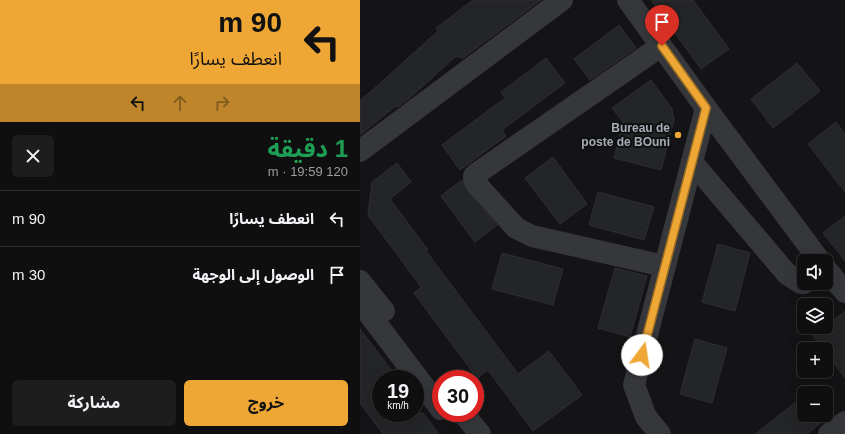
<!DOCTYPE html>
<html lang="ar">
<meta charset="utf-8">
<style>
:root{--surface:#0f0f10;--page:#1d1d1e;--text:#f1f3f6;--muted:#9b9c9f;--line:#2f2f30;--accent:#eea735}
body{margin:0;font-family:Arial,"Noto Sans Arabic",sans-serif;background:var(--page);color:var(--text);direction:rtl;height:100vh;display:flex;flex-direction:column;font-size:15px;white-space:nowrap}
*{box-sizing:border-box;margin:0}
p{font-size:13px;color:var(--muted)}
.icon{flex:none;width:22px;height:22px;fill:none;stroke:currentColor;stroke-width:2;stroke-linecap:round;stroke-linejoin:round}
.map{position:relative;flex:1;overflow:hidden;direction:ltr}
.panel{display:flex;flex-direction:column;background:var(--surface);width:360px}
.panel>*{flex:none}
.guide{background:#eea735;color:#111;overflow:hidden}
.tools{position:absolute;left:437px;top:254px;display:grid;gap:8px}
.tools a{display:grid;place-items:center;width:36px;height:36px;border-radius:6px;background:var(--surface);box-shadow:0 4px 16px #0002,0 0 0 1px var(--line);font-size:20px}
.speed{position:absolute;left:12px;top:370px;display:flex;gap:8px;font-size:20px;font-weight:700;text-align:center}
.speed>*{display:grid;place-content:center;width:52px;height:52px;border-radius:50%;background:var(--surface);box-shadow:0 4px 16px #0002,0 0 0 1px var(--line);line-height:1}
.speed small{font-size:10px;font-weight:400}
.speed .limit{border:6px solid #d22;background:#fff;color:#111}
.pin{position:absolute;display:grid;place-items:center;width:34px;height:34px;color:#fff;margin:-41px -17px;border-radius:50% 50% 50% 0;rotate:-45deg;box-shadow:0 0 4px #0007}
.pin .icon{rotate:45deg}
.me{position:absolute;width:44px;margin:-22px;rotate:14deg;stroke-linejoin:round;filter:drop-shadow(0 0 3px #0008)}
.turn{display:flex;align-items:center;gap:14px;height:84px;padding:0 12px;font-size:18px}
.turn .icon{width:52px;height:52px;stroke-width:2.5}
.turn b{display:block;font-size:28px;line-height:34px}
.lanes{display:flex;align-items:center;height:38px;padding:0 12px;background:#0003;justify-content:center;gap:20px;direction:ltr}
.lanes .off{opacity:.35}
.round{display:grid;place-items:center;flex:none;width:42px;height:42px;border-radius:6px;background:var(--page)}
.headline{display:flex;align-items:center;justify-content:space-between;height:68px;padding:0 12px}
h1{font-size:24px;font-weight:700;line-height:30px;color:#1e9e55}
.button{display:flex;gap:8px;margin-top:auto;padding:8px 12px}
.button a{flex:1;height:46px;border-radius:6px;background:var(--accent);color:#111;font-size:16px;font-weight:700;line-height:46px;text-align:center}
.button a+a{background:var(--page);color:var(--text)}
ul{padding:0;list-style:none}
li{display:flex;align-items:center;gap:12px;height:56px;padding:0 12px;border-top:1px solid var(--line)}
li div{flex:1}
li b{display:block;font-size:15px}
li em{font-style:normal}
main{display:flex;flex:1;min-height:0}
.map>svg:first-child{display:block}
.building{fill:#242527;stroke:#2e2f32}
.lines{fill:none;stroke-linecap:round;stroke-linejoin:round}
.minor{stroke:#36373b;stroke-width:22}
.tertiary{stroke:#36373b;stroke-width:22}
.route-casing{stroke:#9b6d22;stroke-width:10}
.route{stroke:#eea735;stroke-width:7}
.poi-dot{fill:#eea735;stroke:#0f1011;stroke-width:1.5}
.labels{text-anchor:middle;stroke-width:4;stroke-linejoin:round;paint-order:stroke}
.poi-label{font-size:12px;font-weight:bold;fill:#a6acb6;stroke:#0f1011;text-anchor:end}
</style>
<main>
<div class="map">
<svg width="485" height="434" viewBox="0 0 485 434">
<rect width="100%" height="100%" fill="#141416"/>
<g class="building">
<path d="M113,0H181L103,58L96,56L50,98L38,107L36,106L0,135V100L8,94L78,31L76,28Z"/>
<path d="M291,0H333L369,49L341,69Z"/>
<path d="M259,25L276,48L230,80L214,59Z"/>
<path d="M186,58L205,83L142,130L146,136L100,170L82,145L145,98L141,92Z"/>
<path d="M437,63L460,91L413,128L391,99Z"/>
<path d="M291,80L312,109L314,120L301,170L254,158L263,122L252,108Z"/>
<path d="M476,122L485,134V192L448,144Z"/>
<path d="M193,157L227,204L200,224L165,178Z"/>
<path d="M37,163L51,182L30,199L68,250L66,251L158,374L189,351L222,395L173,431L128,370L117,378L54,293L61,287L8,215L12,182Z"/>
<path d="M102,180L109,194L137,225L115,242L81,196Z"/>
<path d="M238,192L294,207L284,240L229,225Z"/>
<path d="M485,216V261L463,233Z"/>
<path d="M358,244L390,253L375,311L342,302Z"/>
<path d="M142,253L203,269L193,305L132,289Z"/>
<path d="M255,268L287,276L270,337L238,328Z"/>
<path d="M485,311V378L466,353V349H463L453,336L466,327V326Z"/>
<path d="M0,329L38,379H21V413H63L79,434H23L0,403Z"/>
<path d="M335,339L367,348L352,403L320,394Z"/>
<path d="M444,396V415H471L447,434H395Z"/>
</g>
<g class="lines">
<g class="minor">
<path d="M268,0L346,108L460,261"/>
<path d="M301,46L116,174L114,176V179L118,186L156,228L172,236L304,266"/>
<path d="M0,151L202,0"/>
<path d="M332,162L427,274L441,283H444"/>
<path d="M466,269L485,292"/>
<path d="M300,434L286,417L274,385L346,108"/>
<path d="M469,434L485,422"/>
</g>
<g class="tertiary">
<path d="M0,281L24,311"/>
<path d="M0,302L81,409"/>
<path d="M103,413L120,434"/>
</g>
</g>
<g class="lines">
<g class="route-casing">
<path id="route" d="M282,355L346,108L302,46"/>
</g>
<use href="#route" class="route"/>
</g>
<circle class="poi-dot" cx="318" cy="135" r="4"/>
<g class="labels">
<g class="poi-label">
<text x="310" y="132">Bureau de<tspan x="310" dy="14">poste de BOuni</tspan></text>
</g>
</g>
</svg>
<div class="tools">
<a><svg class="icon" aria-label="sound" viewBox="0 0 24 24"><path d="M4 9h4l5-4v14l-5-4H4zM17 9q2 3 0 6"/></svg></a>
<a><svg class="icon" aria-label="layers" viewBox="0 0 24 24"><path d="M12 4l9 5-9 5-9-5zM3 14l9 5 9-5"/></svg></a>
<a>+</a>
<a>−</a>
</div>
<div class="speed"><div>19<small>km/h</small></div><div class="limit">30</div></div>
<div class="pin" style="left:302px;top:46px;background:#d93025"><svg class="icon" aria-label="arrive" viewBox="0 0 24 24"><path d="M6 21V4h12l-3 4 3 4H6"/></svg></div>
<svg class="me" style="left:282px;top:355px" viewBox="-20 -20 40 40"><circle r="19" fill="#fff"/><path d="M0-13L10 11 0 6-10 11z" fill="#eea735"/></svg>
</div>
<section class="panel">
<div class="guide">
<div class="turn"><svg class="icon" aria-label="left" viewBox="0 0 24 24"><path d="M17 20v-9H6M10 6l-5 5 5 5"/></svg><div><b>90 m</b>انعطف يسارًا</div></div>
<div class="lanes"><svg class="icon" aria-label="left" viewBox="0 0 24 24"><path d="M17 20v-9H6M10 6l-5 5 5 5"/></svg><svg class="icon off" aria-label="ahead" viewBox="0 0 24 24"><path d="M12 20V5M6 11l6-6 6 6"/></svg><svg class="icon off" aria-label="right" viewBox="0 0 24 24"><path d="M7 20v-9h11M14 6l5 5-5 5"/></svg></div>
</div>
<div class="headline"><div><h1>1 دقيقة</h1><p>120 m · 19:59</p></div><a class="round"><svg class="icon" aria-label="close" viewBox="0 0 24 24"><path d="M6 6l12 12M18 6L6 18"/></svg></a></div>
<ul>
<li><svg class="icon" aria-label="left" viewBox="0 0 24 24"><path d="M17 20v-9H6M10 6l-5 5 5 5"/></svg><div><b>انعطف يسارًا</b></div><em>90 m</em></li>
<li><svg class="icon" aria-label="arrive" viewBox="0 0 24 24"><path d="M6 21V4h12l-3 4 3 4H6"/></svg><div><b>الوصول إلى الوجهة</b></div><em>30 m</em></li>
</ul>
<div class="button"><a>خروج</a><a>مشاركة</a></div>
</section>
</main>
